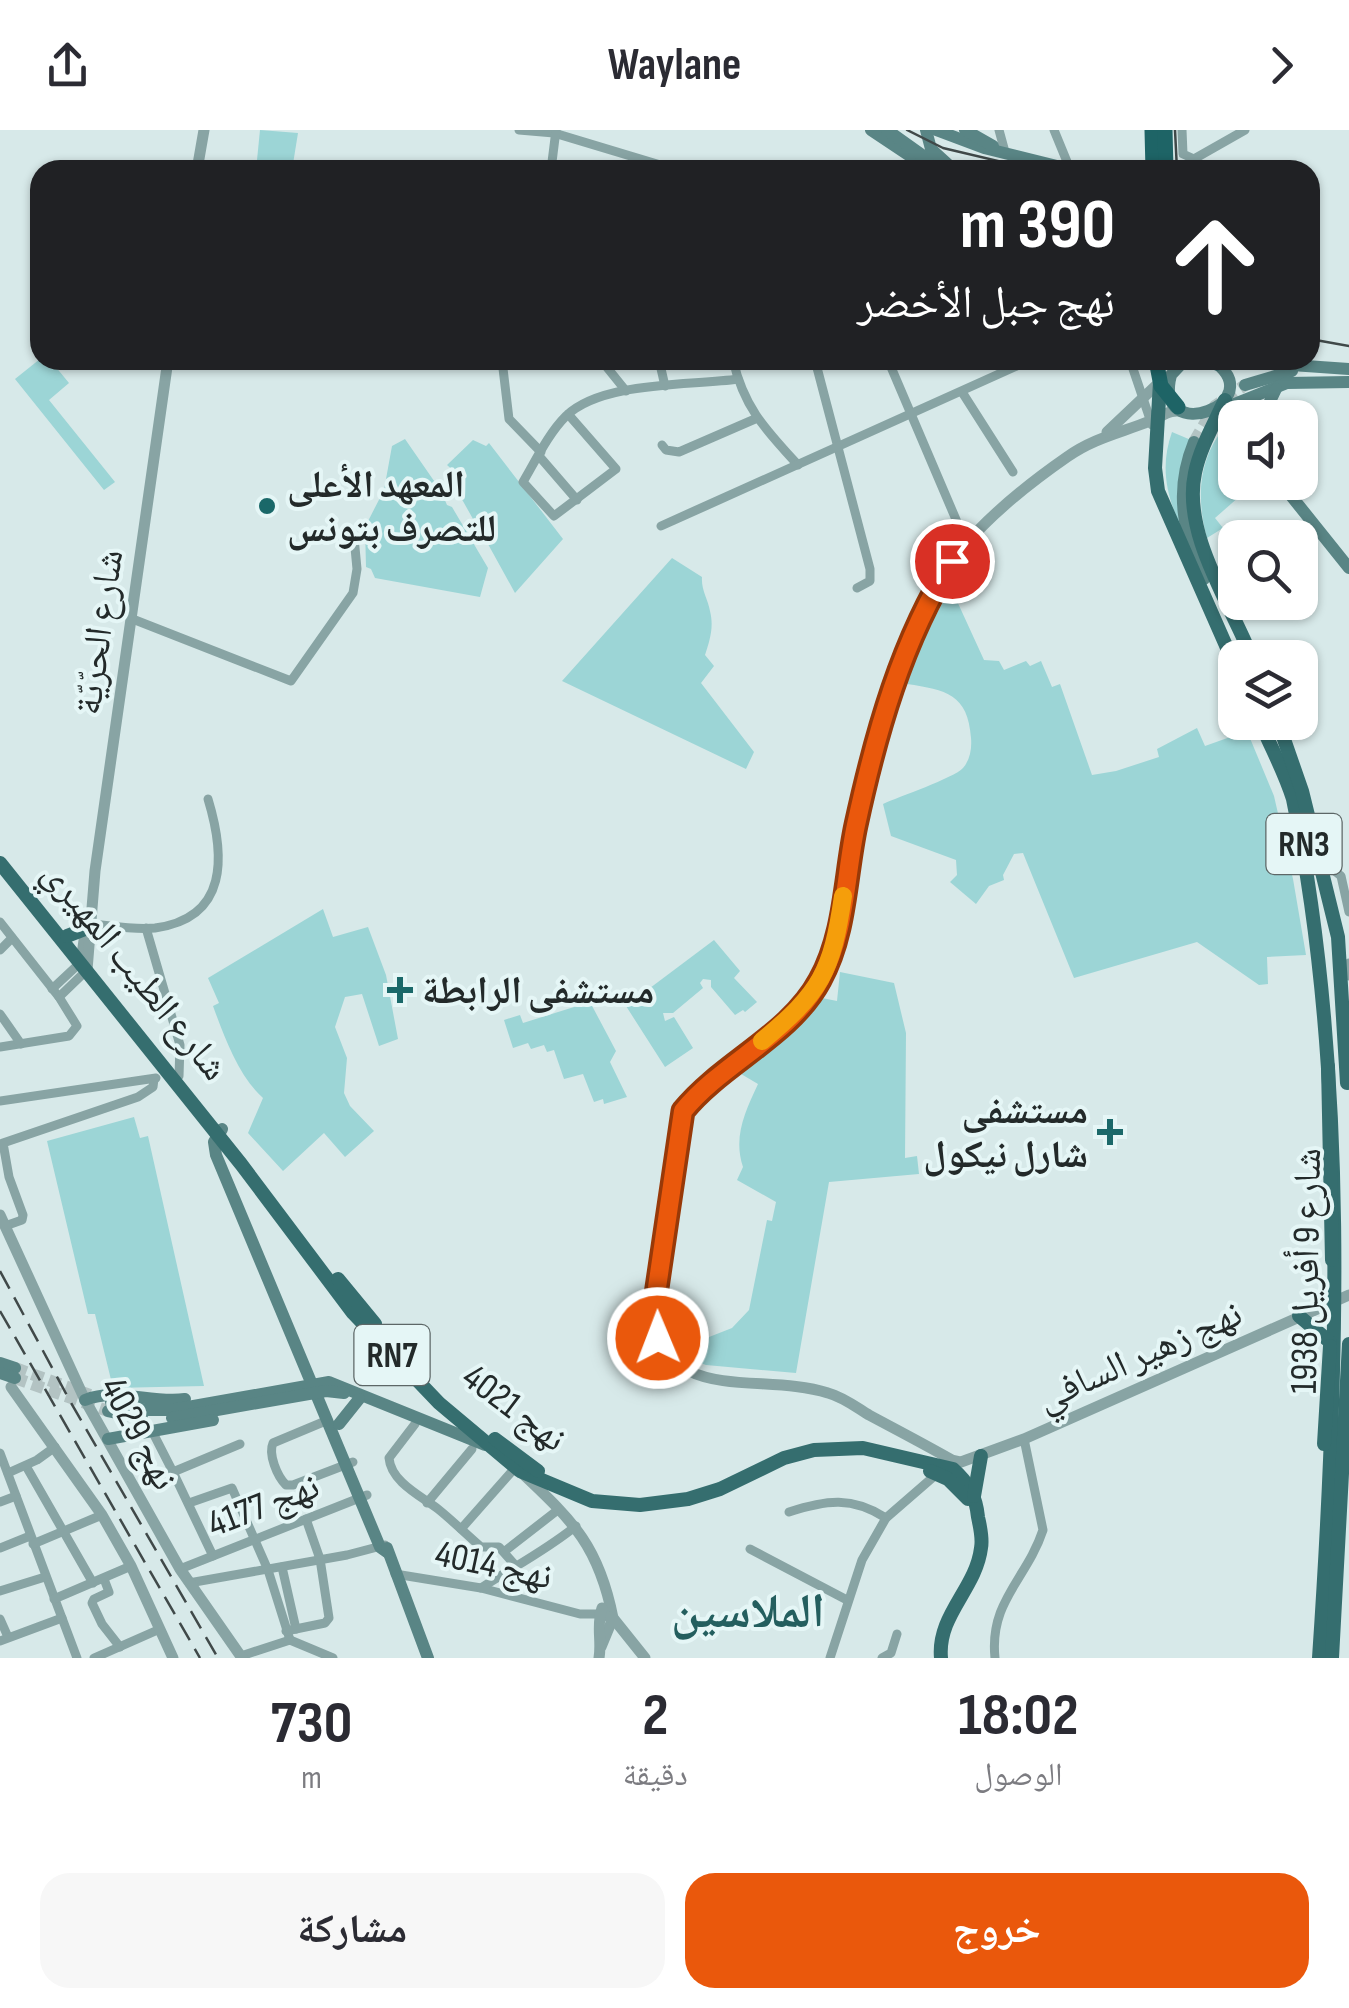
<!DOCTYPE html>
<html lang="ar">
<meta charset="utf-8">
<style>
:root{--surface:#fff;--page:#f7f7f7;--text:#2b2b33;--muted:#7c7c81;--accent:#ea580c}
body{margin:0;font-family:"Sofia Sans Condensed","Noto Naskh Arabic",sans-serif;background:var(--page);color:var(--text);direction:rtl;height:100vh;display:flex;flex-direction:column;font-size:38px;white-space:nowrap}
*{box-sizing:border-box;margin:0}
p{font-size:32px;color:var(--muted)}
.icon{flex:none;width:55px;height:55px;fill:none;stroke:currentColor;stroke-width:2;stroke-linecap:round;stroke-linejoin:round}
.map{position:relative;height:1528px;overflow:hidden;direction:ltr}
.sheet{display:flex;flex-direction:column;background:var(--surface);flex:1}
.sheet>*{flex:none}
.banner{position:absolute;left:30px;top:30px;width:1290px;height:210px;border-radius:30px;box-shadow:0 2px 8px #0004;direction:rtl;background:#202124;color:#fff;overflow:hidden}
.tools{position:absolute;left:1218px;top:270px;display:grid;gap:20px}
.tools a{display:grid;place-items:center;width:100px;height:100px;border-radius:20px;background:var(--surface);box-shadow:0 2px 8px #0004;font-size:50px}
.pin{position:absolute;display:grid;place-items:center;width:85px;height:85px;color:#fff;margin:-42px;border:5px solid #fff;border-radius:50%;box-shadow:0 2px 10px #0007}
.me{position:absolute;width:110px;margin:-55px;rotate:359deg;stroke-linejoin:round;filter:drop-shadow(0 0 8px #0008)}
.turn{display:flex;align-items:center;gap:35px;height:210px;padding:0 40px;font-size:45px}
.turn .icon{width:130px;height:130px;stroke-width:2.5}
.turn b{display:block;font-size:70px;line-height:85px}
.eta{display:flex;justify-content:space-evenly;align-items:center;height:170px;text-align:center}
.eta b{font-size:60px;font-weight:700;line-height:70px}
.button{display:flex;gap:20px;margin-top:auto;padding:20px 40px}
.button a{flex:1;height:115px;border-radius:30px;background:var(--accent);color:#fff;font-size:40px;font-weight:700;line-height:115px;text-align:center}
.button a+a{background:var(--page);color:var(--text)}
header{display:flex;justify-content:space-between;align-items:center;height:130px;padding:0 40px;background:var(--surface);font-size:45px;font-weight:700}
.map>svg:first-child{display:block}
.green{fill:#9cd5d6}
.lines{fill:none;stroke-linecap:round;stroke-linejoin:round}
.secondary-tunnel{stroke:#b3c3c3;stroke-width:12;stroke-dasharray:12 6;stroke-linecap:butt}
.minor{stroke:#88a4a4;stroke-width:9}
.tertiary{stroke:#88a4a4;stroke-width:11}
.secondary{stroke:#598585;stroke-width:12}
.primary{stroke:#356e6f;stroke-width:14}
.trunk{stroke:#1e6466;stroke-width:15}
.tram{stroke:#404949;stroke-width:2.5}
.rail{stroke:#404949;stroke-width:2.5;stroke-dasharray:20 10;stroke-linecap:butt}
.route-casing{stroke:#983908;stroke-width:25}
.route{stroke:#ea580c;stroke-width:18}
.slow{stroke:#f59e0b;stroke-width:18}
.poi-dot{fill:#1a6869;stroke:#e5f6f6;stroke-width:4}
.labels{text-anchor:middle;stroke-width:8;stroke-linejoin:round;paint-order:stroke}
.shield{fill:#e5f6f6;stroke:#5d6767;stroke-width:2.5}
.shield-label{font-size:35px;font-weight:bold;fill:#232a2a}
.poi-label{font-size:38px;font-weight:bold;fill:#232a2a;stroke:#e5f6f6;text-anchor:start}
.street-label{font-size:38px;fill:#232a2a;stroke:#e5f6f6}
.district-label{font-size:48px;font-weight:bold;fill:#245f5f;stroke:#e5f6f6}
</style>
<header><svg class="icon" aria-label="forward" viewBox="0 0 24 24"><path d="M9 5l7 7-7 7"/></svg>Waylane<svg class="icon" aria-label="share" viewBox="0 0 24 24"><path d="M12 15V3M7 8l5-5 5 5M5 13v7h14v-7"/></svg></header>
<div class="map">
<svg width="1349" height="1528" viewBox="0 0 1349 1528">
<rect width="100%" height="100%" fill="#d7e9e9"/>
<g class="green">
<path d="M260,0L298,3L292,40H256Z"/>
<path d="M40,229L50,230L69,253L49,270L115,352L104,360L15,249Z"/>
<path d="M1228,294L1235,303V352L1244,353L1248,359L1215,388L1223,398L1207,408C1196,369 1198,325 1228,294Z"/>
<path d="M1172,302L1191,310L1181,397C1166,365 1160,336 1172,302Z"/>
<path d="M405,309L441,361L447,375L452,377L488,438L480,467L375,448L371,439L366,437L365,397L384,360L392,316Z"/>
<path d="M473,310L486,316L489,313L563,409L515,463L483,405L481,387L473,389L450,348L456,343L447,335Z"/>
<path d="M672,428L702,447C701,460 708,469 710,481C714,497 710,510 705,525L714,536L701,553L754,622L746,639L562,551Z"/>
<path d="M951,458L984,530L999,531L1004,540L1026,531L1030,536L1041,531L1052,557L1060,554L1092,645L1116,641L1159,627L1157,619L1197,598L1205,616L1247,601L1274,666L1293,749L1306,825L1267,827L1268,854L1259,855L1197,812L1074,848L1023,723L1014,724L1003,745L1004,750L989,756L976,774L950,752L957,745L956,730L891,706L883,674C898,667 954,648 963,638C970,630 972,618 971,608C968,564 946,560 907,554L922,510Z"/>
<path d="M323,779L333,807L368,797L386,845L398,909L379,916L362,864L345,867L335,897L347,928L344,963L350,976L374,1001L345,1027L324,1003L283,1041L248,1003L263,968C239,947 224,906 213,876L219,873L208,848Z"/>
<path d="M714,810L740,841L734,848L757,872L745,882L743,880L735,885L711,857V850L703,849L700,853L703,858L673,883H663L665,891L674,887L693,918L665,937L626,876Z"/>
<path d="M840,842L894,853L906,903L905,1028L917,1026L919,1044L829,1052L796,1243L706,1235L692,1230L681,1218L732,1198L749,1180L767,1090L772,1091L776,1072L737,1050L743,1037C733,1007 745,982 758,954L736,941L802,889L817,867L837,871Z"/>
<path d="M590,872L616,921L610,932L627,967L604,974L603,969L594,972L583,944L564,949L554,920L547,922L544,915L531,919L528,913L513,918L504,890L520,885L523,893Z"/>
<path d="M134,987L140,1008L148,1006L204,1256L113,1258L95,1184H88L47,1011Z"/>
</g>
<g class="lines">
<g class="secondary-tunnel">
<path d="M1194,312L1215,276L1245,255"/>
<path d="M15,1238L90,1265"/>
<path d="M15,1248L108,1281"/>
</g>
<g class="minor">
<path d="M519,0L554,3L667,37"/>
<path d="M999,0L1005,22"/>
<path d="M1054,0L1070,39"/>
<path d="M1182,0L1183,24L1194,29L1245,0"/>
<path d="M551,40L556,0"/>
<path d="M502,230L509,289L541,322"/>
<path d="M601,230L626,261"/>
<path d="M659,230L665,256"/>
<path d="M733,230C744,278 766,300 798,335"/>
<path d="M815,230L870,439V451L857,458"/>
<path d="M888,230L966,413"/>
<path d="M1130,230L1152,295"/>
<path d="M962,262L1013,342"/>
<path d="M568,284L616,339L554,386L523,352C536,330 548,304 566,286C602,251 689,256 738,249"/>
<path d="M662,315L666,320L679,322L755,289"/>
<path d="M539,326L577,370"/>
<path d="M661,396L1030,230"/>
<path d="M130,488L291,551L353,463L357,439L354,407"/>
<path d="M1321,730L1341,746L1349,782"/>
<path d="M0,792L59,867L77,896L69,906L0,917"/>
<path d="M92,794C112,796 135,800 155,798C229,788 225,725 208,669"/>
<path d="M146,798L180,915L179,946"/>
<path d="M0,820L12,808"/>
<path d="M1349,833V846"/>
<path d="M52,859L81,832"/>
<path d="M59,867L87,840"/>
<path d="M0,884L21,914"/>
<path d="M0,971L156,948"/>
<path d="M5,1096L22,1090L23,1085L9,1047L3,1013L138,967L153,957L154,949"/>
<path d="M616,1207L647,1225L670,1230"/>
<path d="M618,1207L633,1208L655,1196"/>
<path d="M328,1290L273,1313C268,1324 277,1346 286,1355H293L353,1332"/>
<path d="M415,1294L389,1328C391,1352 421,1366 438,1379C453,1391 467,1405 481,1417H499L515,1435"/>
<path d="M152,1301L173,1342"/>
<path d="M0,1323L77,1528"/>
<path d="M26,1336L93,1453"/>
<path d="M8,1343L37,1330L55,1317"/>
<path d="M0,1372L16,1366"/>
<path d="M189,1373L232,1358L268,1440L290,1510"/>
<path d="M427,1373L472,1319"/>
<path d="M789,1382C826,1370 852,1366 886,1388"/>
<path d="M461,1399L514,1339"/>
<path d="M33,1414L102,1385"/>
<path d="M0,1418L30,1406"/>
<path d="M750,1419L847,1470"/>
<path d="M505,1421L559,1379"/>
<path d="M213,1426L173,1342L240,1314"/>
<path d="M282,1437L296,1499"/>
<path d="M180,1439L367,1365"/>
<path d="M395,1444L481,1458L580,1484H600"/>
<path d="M104,1449L109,1462L94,1469L92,1473L102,1494L120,1517"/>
<path d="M189,1453L347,1425L385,1415"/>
<path d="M481,1458C515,1436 545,1421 576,1396"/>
<path d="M0,1461L45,1447"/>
<path d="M54,1469L131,1436"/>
<path d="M0,1489L8,1507"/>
<path d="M286,1501L325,1493L329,1488L320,1429L306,1389"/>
<path d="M0,1511L62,1488"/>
<path d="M241,1526L290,1510L333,1528"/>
<path d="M94,1528L160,1499"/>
<path d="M830,1528L862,1430L886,1388L939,1342"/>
<path d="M882,1528L891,1523L897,1504"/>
<path d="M995,1528C989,1471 1027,1449 1043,1400L1024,1309"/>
</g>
<g class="tertiary">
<path d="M197,40L204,0"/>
<path d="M1185,282C1169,278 1164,286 1150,291C1120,303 1094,308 1067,327C1031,352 993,382 964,416C916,473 897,546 878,616C869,645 860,674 854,704C845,753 845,807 820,851C789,906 723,932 683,981L654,1178C659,1278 761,1241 828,1263C843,1267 856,1277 869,1285C897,1300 924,1314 952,1330L961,1332L1024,1309L1349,1165"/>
<path d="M1107,302L1163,249"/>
<path d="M81,832L86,796"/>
<path d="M87,840L95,741L168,230"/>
<path d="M0,1085L85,1270L180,1439L242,1528"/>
<path d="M11,1257L102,1385L131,1436L173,1528"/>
<path d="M523,1344C574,1392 599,1417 613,1488L601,1517"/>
<path d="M600,1484L613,1488L645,1528"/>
<path d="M599,1528C602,1511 596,1495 602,1478"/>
</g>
<g class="secondary">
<path d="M871,0L931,40"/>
<path d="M887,0L943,40"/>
<path d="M926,0L931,19L954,40"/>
<path d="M936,0L984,18L1073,40"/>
<path d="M965,0L993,16"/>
<path d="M1185,230L1171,245C1152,318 1275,273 1212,230"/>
<path d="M1247,232L1349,239"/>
<path d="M1245,255L1292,241"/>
<path d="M1217,281L1287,253L1349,252"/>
<path d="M1262,288L1276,259"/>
<path d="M1194,312C1174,361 1183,402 1204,449"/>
<path d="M1280,352L1349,438"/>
<path d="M222,999L214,1012L216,1025L380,1417L387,1422"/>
<path d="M0,1233L15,1238"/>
<path d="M0,1243L15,1248"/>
<path d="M85,1270C116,1257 152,1274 185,1269"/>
<path d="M111,1272L147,1280H171L329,1252L485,1315"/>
<path d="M108,1281L142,1288"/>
<path d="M172,1288L326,1261L344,1263"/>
<path d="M339,1294L359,1269"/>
<path d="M108,1309L213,1290"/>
<path d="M387,1418L428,1528"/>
</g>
<g class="primary">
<path d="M1160,252L1155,338L1158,361L1235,536"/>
<path d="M1225,270C1214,294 1200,318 1195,343C1182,403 1230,473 1252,528"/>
<path d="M1260,592C1271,617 1285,643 1293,669C1349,941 1338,1249 1319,1528"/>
<path d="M1278,592L1302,661L1338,807L1347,953"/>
<path d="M0,733L241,1034L353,1183L439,1273L520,1341L592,1371L640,1375L688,1369L720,1359L784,1328L814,1320L863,1318L953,1339C969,1353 976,1367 978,1387C980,1397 983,1408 981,1418C976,1459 937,1485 941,1528"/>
<path d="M67,806L85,799"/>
<path d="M1328,936L1332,1130"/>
<path d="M338,1149L375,1194"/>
<path d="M1299,1186L1330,1212"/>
<path d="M495,1309L538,1341"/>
<path d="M1324,1314L1330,1216"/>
<path d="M930,1341L948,1349L968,1369"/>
<path d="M974,1366L981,1326"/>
<path d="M1332,1528L1349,1214"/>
</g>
<g class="trunk">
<path d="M1152,0L1153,40"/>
<path d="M1165,0L1166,40"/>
<path d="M1156,230L1161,256L1178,277"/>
<path d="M1213,230L1217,233"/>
</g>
<g class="tram">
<path d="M907,0L943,18L1036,40"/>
<path d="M1175,0L1177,40"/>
<path d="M1310,209L1349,216"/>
</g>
<g class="rail">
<path d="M0,1141L70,1271L218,1528"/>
<path d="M0,1181L200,1528"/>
</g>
</g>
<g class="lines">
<g class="route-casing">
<path id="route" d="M658,1208L654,1178L683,981C723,932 790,906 820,850C846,803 845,746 856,695C876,603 902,510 952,431"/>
</g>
<use href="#route" class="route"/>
<path class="slow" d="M762,911C821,862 832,842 843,766"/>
</g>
<g class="poi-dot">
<circle cx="267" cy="376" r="10"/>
<path d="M395 845h10v10h10v10h-10v10h-10v-10h-10v-10h10z"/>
<path d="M1105 987h10v10h10v10h-10v10h-10v-10h-10v-10h10z"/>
</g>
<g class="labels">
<g class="shield">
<rect x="1266.5" y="684" width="75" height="60" rx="8"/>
<rect x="354.5" y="1195" width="75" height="60" rx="8"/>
</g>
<g class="shield-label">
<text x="1304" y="726">RN3</text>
<text x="392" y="1237">RN7</text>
</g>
<g class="poi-label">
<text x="287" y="367">المعهد الأعلى<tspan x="287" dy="44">للتصرف بتونس</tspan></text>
<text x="422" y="873">مستشفى الرابطة</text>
<text x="1088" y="993" text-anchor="end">مستشفى<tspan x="1088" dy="44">شارل نيكول</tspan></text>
</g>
<g class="street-label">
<text transform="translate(98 502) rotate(-82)" y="13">شارع الحرّيّة</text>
<text transform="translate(136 840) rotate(51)" y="13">شارع الطيب المهيري</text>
<text transform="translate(1305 1141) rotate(-89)" y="13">شارع 9 أفريل 1938</text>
<text transform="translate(1139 1225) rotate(-24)" y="13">نهج زهير السافي</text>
<text transform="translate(515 1277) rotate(37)" y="13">نهج 4021</text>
<text transform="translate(140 1303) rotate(62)" y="13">نهج 4029</text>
<text transform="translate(263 1374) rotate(-21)" y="13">نهج 4177</text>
<text transform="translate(494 1434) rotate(12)" y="13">نهج 4014</text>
</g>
<g class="district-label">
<text x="748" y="1497">الملاسين</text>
</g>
</g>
</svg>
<div class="tools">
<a><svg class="icon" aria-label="sound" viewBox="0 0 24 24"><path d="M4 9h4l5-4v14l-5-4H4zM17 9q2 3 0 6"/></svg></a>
<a><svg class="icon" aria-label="search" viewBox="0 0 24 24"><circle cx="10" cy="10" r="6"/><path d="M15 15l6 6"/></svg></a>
<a><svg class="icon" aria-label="layers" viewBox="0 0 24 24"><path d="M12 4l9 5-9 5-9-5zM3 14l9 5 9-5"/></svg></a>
</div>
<div class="pin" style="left:952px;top:431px;background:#d93025"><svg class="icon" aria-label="arrive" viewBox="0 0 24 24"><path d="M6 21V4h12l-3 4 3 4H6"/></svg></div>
<svg class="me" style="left:658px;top:1208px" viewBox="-20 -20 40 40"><circle r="17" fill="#ea580c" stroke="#fff" stroke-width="3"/><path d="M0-11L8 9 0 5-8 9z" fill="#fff"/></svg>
<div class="banner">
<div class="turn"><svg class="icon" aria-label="ahead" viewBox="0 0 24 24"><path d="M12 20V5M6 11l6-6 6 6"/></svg><div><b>390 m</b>نهج جبل الأخضر</div></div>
</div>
</div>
<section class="sheet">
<div class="eta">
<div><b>18:02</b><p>الوصول</p></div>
<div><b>2</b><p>دقيقة</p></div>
<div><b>730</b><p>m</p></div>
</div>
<div class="button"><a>خروج</a><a>مشاركة</a></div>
</section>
